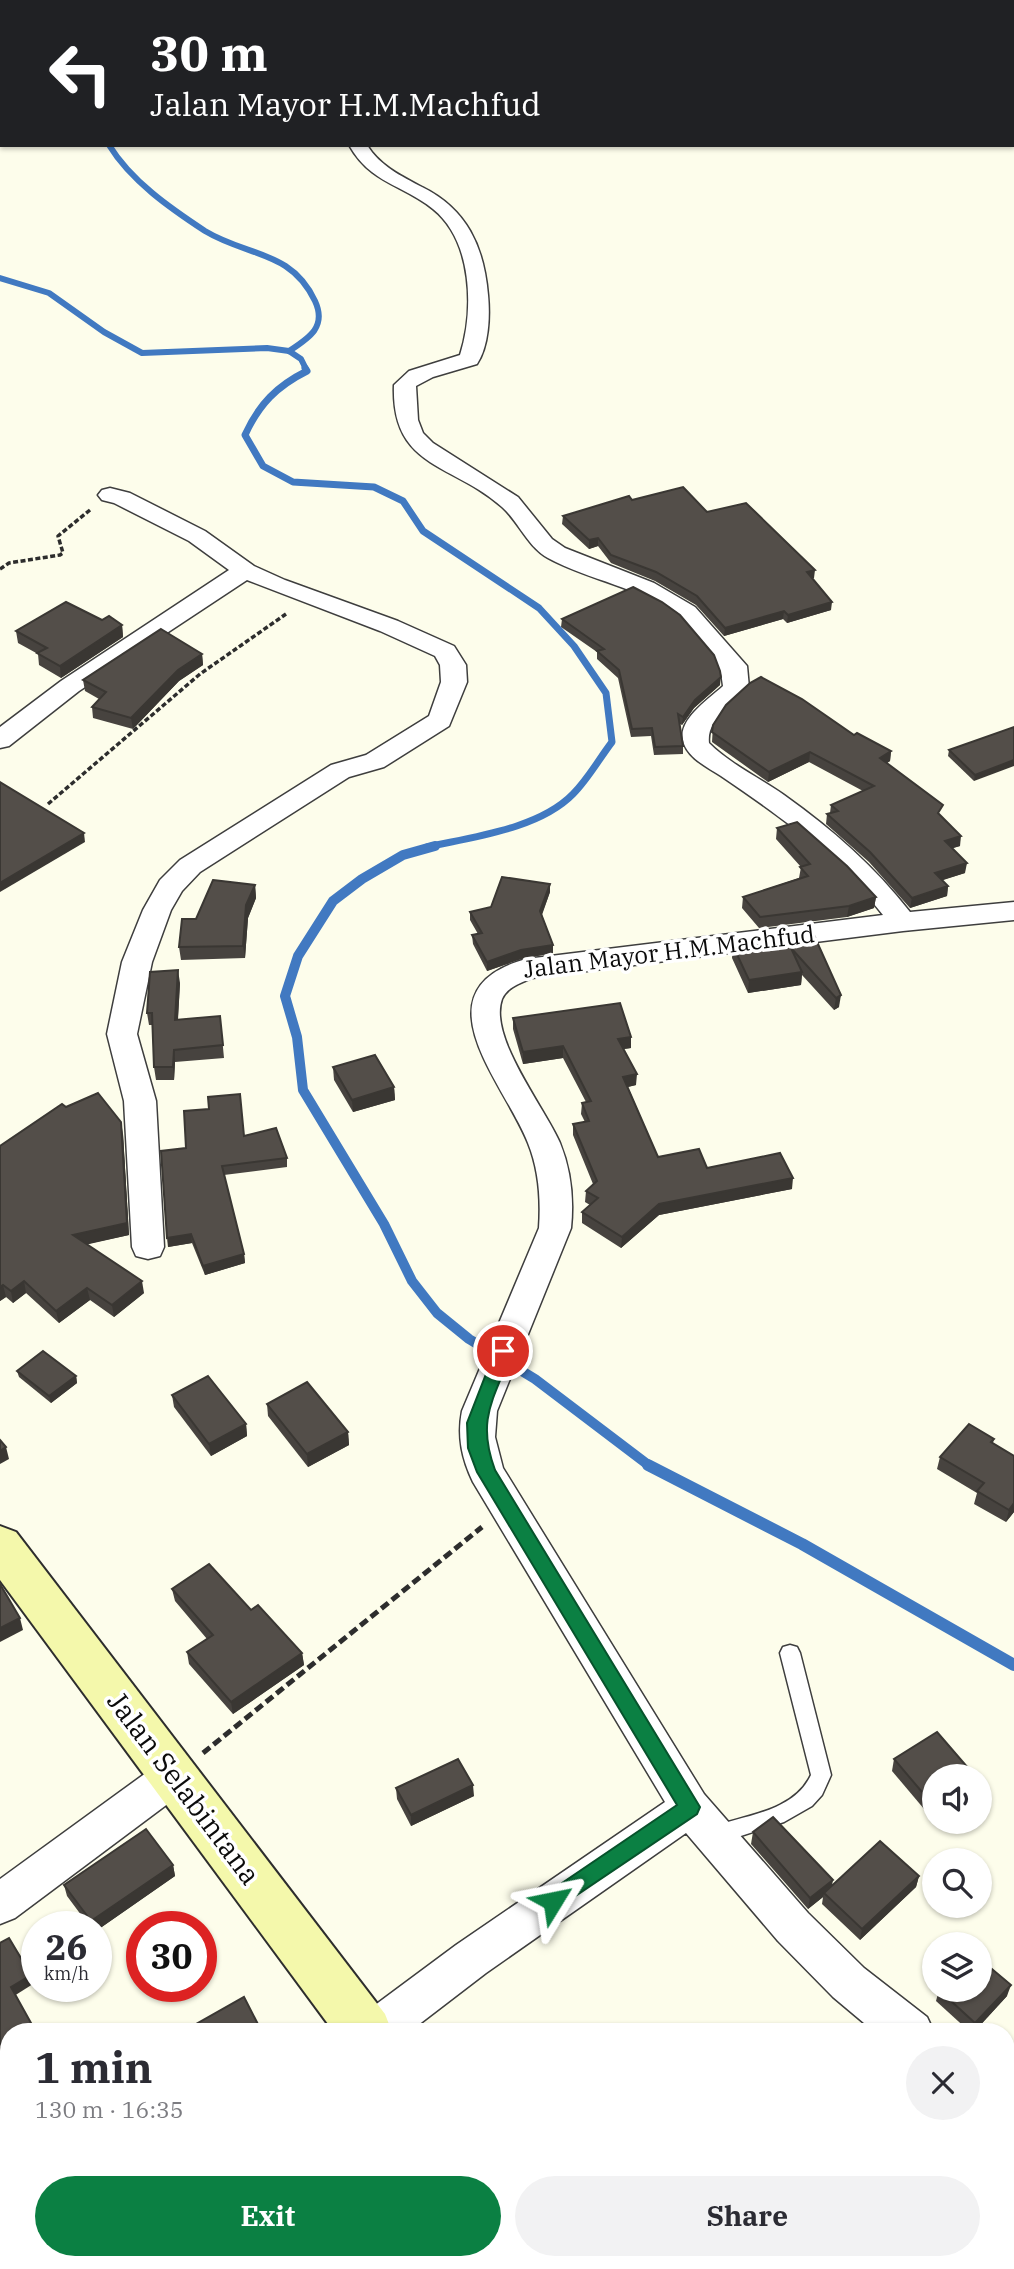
<!DOCTYPE html>
<meta charset="utf-8">
<style>
:root{--surface:#fff;--page:#f2f2f3;--text:#2b2b33;--muted:#7c7c81;--accent:#0b8043}
body{margin:0;font-family:"IBM Plex Serif",serif;background:var(--page);color:var(--text);height:100vh;display:flex;flex-direction:column;font-size:26px;white-space:nowrap}
*{box-sizing:border-box;margin:0}
p{font-size:23px;color:var(--muted)}
.icon{flex:none;width:38px;height:38px;fill:none;stroke:currentColor;stroke-width:2;stroke-linecap:round;stroke-linejoin:round}
.map{position:relative;flex:1;overflow:hidden}
.panel{position:absolute;left:0px;top:2023px;width:1015px;height:247px;display:flex;flex-direction:column;background:var(--surface);border-radius:28px 28px 0 0;box-shadow:0 2px 5px #0004}
.panel>*{flex:none}
.top-card{position:absolute;left:0px;top:0px;width:1015px;height:147px;box-shadow:0 2px 5px #0004;background:#202124;color:#fff;overflow:hidden}
.tools{position:absolute;left:922px;top:1764px;display:grid;gap:14px}
.tools a{display:grid;place-items:center;width:70px;height:70px;border-radius:50%;background:var(--surface);box-shadow:0 2px 5px #0004;font-size:35px}
.speed{position:absolute;left:21px;top:1911px;display:flex;gap:14px;font-size:35px;font-weight:700;text-align:center}
.speed>*{display:grid;place-content:center;width:91px;height:91px;border-radius:50%;background:var(--surface);box-shadow:0 2px 5px #0004;line-height:1}
.speed small{font-size:18px;font-weight:400}
.speed .limit{border:10px solid #d22;background:#fff;color:#111}
.pin{position:absolute;display:grid;place-items:center;width:60px;height:60px;color:#fff;margin:-30px;border:4px solid #fff;border-radius:50%;box-shadow:0 2px 7px #0007}
.me{position:absolute;width:77px;margin:-38px;rotate:55deg;stroke-linejoin:round;filter:drop-shadow(0 0 5px #0008)}
.turn{display:flex;align-items:center;gap:24px;height:147px;padding:0 35px;font-size:32px}
.turn .icon{width:91px;height:91px;stroke-width:2.5}
.turn b{display:block;font-size:49px;line-height:60px}
.round{display:grid;place-items:center;flex:none;width:74px;height:74px;border-radius:37px;background:var(--page)}
.headline{display:flex;align-items:center;justify-content:space-between;height:119px;padding:0 35px}
h1{font-size:42px;font-weight:700;line-height:52px}
.action{display:flex;gap:14px;margin-top:auto;padding:14px 35px}
.action a{flex:1;height:80px;border-radius:42px;background:var(--accent);color:#fff;font-size:28px;font-weight:700;line-height:80px;text-align:center}
.action a+a{background:var(--page);color:var(--text)}
.map>svg:first-child{display:block}
.lines{fill:none;stroke-linecap:round;stroke-linejoin:round}
.stream-far3{stroke:#4179c1;stroke-width:6}
.stream-far2{stroke:#4179c1;stroke-width:7}
.stream-far1{stroke:#4179c1;stroke-width:10}
.stream{stroke:#4179c1;stroke-width:12}
.lane-casing{stroke:#3e3e3e;stroke-width:3}
.street-casing{stroke:#3e3e3e;stroke-width:3}
.secondary-casing{stroke:#2d2d2d;stroke-width:4}
.path-far1{stroke:#2d2d2d;stroke-width:3.5;stroke-dasharray:5 2.5;stroke-linecap:butt}
.path{stroke:#2d2d2d;stroke-width:5;stroke-dasharray:9 4.5;stroke-linecap:butt}
.lane{fill:#fff;fill-rule:evenodd}
.street{fill:#fff;fill-rule:evenodd}
.secondary{fill:#f4f8ab;fill-rule:evenodd}
.wall{fill:#47433f}
.shaded-wall{fill:#3a3733}
.building{fill:#534e49;stroke:#3a3733;stroke-width:2}
.route{fill:#0b8043;stroke:#07532c;stroke-width:2}
.labels{text-anchor:middle;stroke-width:7;stroke-linejoin:round;paint-order:stroke}
.street-label{font-size:24px;fill:#0b0b0b;stroke:#fff}
.near-street-label{font-size:28px;fill:#0b0b0b;stroke:#fff}
</style>
<div class="map">
<svg width="1014" height="2269" viewBox="0 0 1014 2269">
<rect width="100%" height="100%" fill="#fdfdeb"/>
<g class="lines">
<g class="stream-far3">
<path d="M109,145C131,181 170,208 205,231C248,257 291,250 315,301C327,327 309,338 289,351"/>
<path d="M0,278L49,293L104,332L142,353L267,348L289,351L301,359L306,369"/>
</g>
<path class="stream-far2" d="M305,368L307,371C277,386 259,404 245,435L263,466L293,482L374,487L403,501L423,531L539,608L574,646L606,693L612,742C599,759 588,779 573,794C539,829 472,837 427,847"/>
<path class="stream-far1" d="M435,846L403,855L362,879L333,901L298,956L285,996L297,1037L303,1090L384,1224L412,1281L437,1313L469,1339L535,1379L651,1467"/>
<path class="stream" d="M648,1465L802,1544L1014,1665"/>
<g class="lane-casing">
<path id="lane" d="M790,1645L797,1647L800,1653L831,1775L822,1795L812,1806L784,1822L716,1844L709,1842L706,1835L709,1828C743,1815 793,1813 811,1775L780,1653L783,1647Z"/>
</g>
<g class="street-casing">
<g id="street">
<path d="M370,0H387L369,2Z"/>
<path d="M349,145H367C380,166 401,176 422,187C467,209 484,247 488,295C490,316 489,346 477,364L433,377L416,386L418,420L423,433L433,443L518,497L552,539L565,548L654,583L695,607L747,666L749,688C736,706 706,717 709,743C730,764 760,778 784,795C832,829 874,866 910,912L1014,902V920L903,931L532,978C521,983 507,987 502,999C488,1037 545,1108 560,1143C571,1170 574,1199 571,1228L497,1411L495,1437L503,1468L704,1794L808,1913L864,1968L927,2017L934,2032H876L864,2023L833,1997L778,1941L686,1833L486,1973L409,2032H352L359,2017L456,1945L665,1802L473,1482C462,1459 457,1437 462,1411L539,1228C541,1199 539,1170 528,1143C504,1082 415,990 526,959L883,915C839,858 780,816 721,776C707,767 686,757 683,740C678,719 710,698 723,686C721,663 714,658 699,642C692,634 686,624 678,618C641,586 589,581 548,558C527,546 519,522 502,507C453,463 391,469 394,385L409,371L460,355C474,311 473,241 433,209C402,184 371,184 349,145Z"/>
<path d="M110,488L130,493L205,531L254,566L285,580L398,621L454,646L466,665L467,682L449,726L384,767L349,777L200,872L182,891L171,910L152,962L137,1034L156,1101L164,1247L160,1256L148,1259L136,1256L132,1247L124,1101L107,1034L122,962L143,910L160,880L180,860L331,765L366,755L429,716L441,682L440,665L435,656L380,631L247,580L79,691L9,746L0,748V727L61,681L229,570L189,541L114,503L102,500L98,495L102,490Z"/>
<path d="M175,1757L189,1762L195,1775L189,1788L15,1918L0,1924V1879L161,1762Z"/>
<path d="M1006,2073L1014,2076V2122L1006,2119Z"/>
</g>
</g>
<g class="secondary-casing">
<g id="secondary">
<path d="M0,1526L16,1532L385,2014L392,2032H334L0,1580Z"/>
<path d="M497,2261H555L558,2269H500Z"/>
</g>
</g>
<g class="path-far1">
<path d="M0,569L9,563L60,555L63,553L58,536L90,510"/>
<path d="M48,804L200,674L286,614"/>
</g>
<path class="path" d="M203,1753L482,1527"/>
<use href="#lane" class="lane"/>
<use href="#street" class="street"/>
<use href="#secondary" class="secondary"/>
</g>
<g class="wall">
<path d="M632,500L707,512L814,578L812,579L831,610L787,623L783,619L724,636L696,605L655,581L611,563L598,546L589,549L562,524L563,516Z"/>
<path d="M562,619L720,685L694,708L682,725L680,724L683,746V754L654,755L651,736L631,737L618,678L597,659V652L561,627Z"/>
<path d="M102,620L122,625L123,637L61,678L39,665L38,654L18,643L16,631Z"/>
<path d="M202,654L203,665L179,681L133,729L93,718L92,707L99,699L85,691L83,680Z"/>
<path d="M713,725L854,735L891,751L890,761L887,763L941,816L960,846L952,848L965,873L942,880L948,886L947,896L910,908L869,862L826,824L827,814L830,813L831,805L863,791L809,762L768,782L712,742Z"/>
<path d="M1014,727L974,781L948,756L949,750Z"/>
<path d="M777,828L876,897L874,908L847,917L759,928L742,908L743,897L799,878L801,867L776,839Z"/>
<path d="M255,885L256,898L248,918L245,958L181,960L179,947L196,919Z"/>
<path d="M550,892L542,915L553,945V953L521,959L487,971L473,944L472,935L478,934L470,920V912Z"/>
<path d="M813,933L839,1007L834,1010L802,975L801,985L748,993L732,958L733,946Z"/>
<path d="M180,983L178,1020L220,1016L224,1058L175,1062L174,1080H156L154,1067L152,1025H149L147,1013Z"/>
<path d="M513,1018L631,1037V1048L623,1049L636,1085L628,1087L658,1157L707,1168L792,1189L659,1215L621,1248L582,1223V1212L590,1205L585,1202L586,1191L593,1184L573,1135V1124L585,1122L581,1114L582,1103L586,1102L563,1058L523,1064L513,1029Z"/>
<path d="M333,1067L394,1087L395,1100L353,1112L334,1080Z"/>
<path d="M66,1107L123,1134L129,1235L87,1244L144,1293L114,1317L90,1300L59,1323L26,1293L13,1303L6,1297L0,1301V1146Z"/>
<path d="M244,1136L287,1158V1167L224,1175L244,1254L245,1263L205,1275L192,1243L168,1247L186,1148Z"/>
<path d="M17,1371L76,1376L77,1383L51,1403L19,1377Z"/>
<path d="M172,1395L246,1424L247,1436L211,1456L174,1407Z"/>
<path d="M267,1404L348,1432L349,1445L308,1467L268,1416Z"/>
<path d="M994,1439L993,1443L1014,1456V1512L1006,1522L974,1504L977,1493L937,1469L940,1457Z"/>
<path d="M172,1589L251,1610L302,1653L304,1665L233,1714L189,1664L187,1652L207,1639L175,1601Z"/>
<path d="M937,1732L934,1813L930,1816L892,1771L894,1759Z"/>
<path d="M396,1788L474,1796L411,1826L397,1799Z"/>
<path d="M753,1832L832,1886L919,1876L916,1887L860,1940L822,1904L823,1897L808,1909L751,1844Z"/>
<path d="M173,1865L175,1876L96,1931V1927H90L67,1896L64,1885Z"/>
<path d="M939,1990L1007,1996L974,2032H970L936,2001Z"/>
</g>
<g class="shaded-wall">
<path d="M598,538V546L589,549V540Z"/>
<path d="M815,570L814,578L806,580L807,572Z"/>
<path d="M832,602L831,610L787,623L788,615Z"/>
<path d="M784,611L783,619L724,636L725,628Z"/>
<path d="M122,625L123,637L61,678L60,666Z"/>
<path d="M202,654L203,665L179,681L133,729L131,718L178,670Z"/>
<path d="M721,677L720,685L694,708L682,725L683,717L695,700Z"/>
<path d="M891,751L890,761L879,768L880,758Z"/>
<path d="M810,752L809,762L768,782L769,772Z"/>
<path d="M1014,760V766L974,781L975,775Z"/>
<path d="M84,833L85,842L0,892V883Z"/>
<path d="M961,836L960,846L944,851L945,841Z"/>
<path d="M967,863L965,873L934,883L935,873Z"/>
<path d="M550,884V892L540,919V911Z"/>
<path d="M255,885L256,898L248,918L245,958L243,946L246,905Z"/>
<path d="M948,886L947,896L910,908L912,898Z"/>
<path d="M876,897L874,908L847,917L849,906Z"/>
<path d="M553,945V953L521,959L487,971V962L521,950Z"/>
<path d="M178,970L180,983L177,1033L175,1020Z"/>
<path d="M802,972L801,985L748,993L749,980Z"/>
<path d="M841,995L839,1007L834,1010L836,998Z"/>
<path d="M631,1037V1048L617,1050L618,1039Z"/>
<path d="M563,1046V1058L523,1064V1052Z"/>
<path d="M174,1050L175,1062L174,1080L173,1067Z"/>
<path d="M637,1074L636,1085L623,1088V1077Z"/>
<path d="M394,1087L395,1100L353,1112L352,1100Z"/>
<path d="M121,1122L123,1134L129,1235L76,1247L73,1235Z"/>
<path d="M793,1178L792,1189L659,1215L621,1248L622,1237L659,1204Z"/>
<path d="M191,1234L192,1243L168,1247L167,1238Z"/>
<path d="M244,1254L245,1263L205,1275L203,1266Z"/>
<path d="M24,1281L26,1293L13,1303L11,1291Z"/>
<path d="M142,1281L144,1293L114,1317L112,1305Z"/>
<path d="M3,1285L6,1297L0,1301V1287Z"/>
<path d="M87,1288L90,1300L59,1323L56,1311Z"/>
<path d="M76,1376L77,1383L51,1403L49,1396Z"/>
<path d="M246,1424L247,1436L211,1456L209,1444Z"/>
<path d="M348,1432L349,1445L308,1467L307,1454Z"/>
<path d="M6,1447L9,1459L0,1464V1451Z"/>
<path d="M1014,1503V1512L1006,1522L1009,1510Z"/>
<path d="M20,1618L23,1630L0,1642V1628Z"/>
<path d="M302,1653L304,1665L233,1714L231,1702Z"/>
<path d="M473,1785L474,1796L411,1826V1815Z"/>
<path d="M934,1803V1813L930,1816L933,1805Z"/>
<path d="M173,1865L175,1876L96,1931V1927H92L91,1921Z"/>
<path d="M919,1876L916,1887L860,1940L862,1929Z"/>
<path d="M833,1880L831,1891L824,1893L823,1897L808,1909L810,1898Z"/>
<path d="M31,1975L33,1984L14,1996L11,1987Z"/>
<path d="M1011,1985L1007,1996L974,2032H973L975,2023Z"/>
<path d="M9,2059V2070L0,2075V2064Z"/>
</g>
<g class="building">
<path d="M683,487L707,512L746,503L815,570L807,572L832,602L788,615L784,611L725,628L697,596L656,572L611,555L598,538L589,540L563,516L629,496L632,500Z"/>
<path d="M633,587L662,602L680,615L714,655L720,671L721,677L695,700L683,717L678,714L683,746L655,747L652,728L632,729L619,670L597,651L604,649L562,619Z"/>
<path d="M66,602L102,620L109,616L122,625L60,666L37,653L47,648L16,631Z"/>
<path d="M161,629L202,654L178,670L131,718L92,707L106,692L83,680Z"/>
<path d="M761,677L802,699L854,735L857,733L891,751L880,758L943,805L938,813L961,836L945,841L967,863L935,873L948,886L912,898L870,852L827,814L838,811L831,805L874,786L810,752L769,772L712,732L713,725L726,705L750,683Z"/>
<path d="M1014,727V760L975,775L949,750Z"/>
<path d="M0,782L84,833L0,883Z"/>
<path d="M797,822L847,866L876,897L849,906L760,917L743,897L808,876L800,867L810,864L777,828Z"/>
<path d="M502,877L550,884L540,911L553,945L521,950L487,962L472,935L482,933L470,912L491,907Z"/>
<path d="M213,880L255,885L246,905L243,946L179,947L182,919H196Z"/>
<path d="M813,933L841,995L836,998L791,948L802,972L749,980L733,946Z"/>
<path d="M178,970L175,1020L220,1016L223,1045L174,1050L173,1067H154L152,1013H147L150,972Z"/>
<path d="M620,1003L631,1037L618,1039L637,1074L623,1077L658,1157L699,1149L707,1168L780,1153L793,1178L659,1204L622,1237L582,1212L598,1198L586,1191L597,1181L573,1124L589,1121L582,1103L591,1101L563,1046L523,1052L513,1018Z"/>
<path d="M375,1055L394,1087L352,1100L333,1067Z"/>
<path d="M98,1093L121,1122L127,1223L73,1235L142,1281L112,1305L87,1288L56,1311L24,1281L11,1291L3,1285L0,1287V1146L62,1104L66,1107Z"/>
<path d="M240,1094L244,1136L276,1128L287,1158L222,1166L244,1254L203,1266L191,1234L167,1238L161,1151L186,1148L184,1111L209,1109L208,1097Z"/>
<path d="M43,1351L76,1376L49,1396L17,1371Z"/>
<path d="M208,1376L246,1424L209,1444L172,1395Z"/>
<path d="M307,1382L348,1432L307,1454L267,1404Z"/>
<path d="M969,1424L994,1439L991,1442L1014,1456V1503L1009,1510L977,1491L984,1483L940,1457Z"/>
<path d="M0,1440L6,1447L0,1451Z"/>
<path d="M209,1564L251,1610L258,1605L302,1653L231,1702L187,1652L213,1635L172,1589Z"/>
<path d="M0,1584L20,1618L0,1628Z"/>
<path d="M937,1732L975,1776H934V1803L933,1805L894,1759Z"/>
<path d="M458,1759L473,1785L411,1815L396,1788Z"/>
<path d="M773,1817L833,1880L810,1898L753,1832Z"/>
<path d="M146,1829L173,1865L91,1921L64,1885Z"/>
<path d="M880,1841L919,1876L862,1929L824,1893Z"/>
<path d="M9,1938L31,1975L11,1987L36,2032H9V2059L0,2064V1943Z"/>
<path d="M980,1959L1011,1985L975,2023L939,1990H980Z"/>
<path d="M244,1997L262,2032H182Z"/>
</g>
<path class="route" d="M503,1345L509,1347L512,1351C494,1399 476,1419 495,1470L700,1807L697,1814L553,1911L546,1908L542,1901L546,1894L677,1805L477,1472L468,1448L467,1423L495,1351L497,1347Z"/>
<g class="labels">
<g class="street-label">
<text transform="translate(669 952) rotate(-7)" y="8">Jalan Mayor H.M.Machfud</text>
</g>
<g class="near-street-label">
<text transform="translate(184 1788) rotate(53)" y="10">Jalan Selabintana</text>
</g>
</g>
</svg>
<div class="tools">
<a><svg class="icon" aria-label="sound" viewBox="0 0 24 24"><path d="M4 9h4l5-4v14l-5-4H4zM17 9q2 3 0 6"/></svg></a>
<a><svg class="icon" aria-label="search" viewBox="0 0 24 24"><circle cx="10" cy="10" r="6"/><path d="M15 15l6 6"/></svg></a>
<a><svg class="icon" aria-label="layers" viewBox="0 0 24 24"><path d="M12 4l9 5-9 5-9-5zM3 14l9 5 9-5"/></svg></a>
</div>
<div class="speed"><div>26<small>km/h</small></div><div class="limit">30</div></div>
<div class="pin" style="left:503px;top:1351px;background:#d93025"><svg class="icon" aria-label="arrive" viewBox="0 0 24 24"><path d="M6 21V4h12l-3 4 3 4H6"/></svg></div>
<svg class="me" style="left:553px;top:1901px" viewBox="-20 -20 40 40"><path d="M0-17L14 15 0 8-14 15z" fill="#0b8043" stroke="#fff" stroke-width="4"/></svg>
<div class="top-card">
<div class="turn"><svg class="icon" aria-label="left" viewBox="0 0 24 24"><path d="M17 20v-9H6M10 6l-5 5 5 5"/></svg><div><b>30 m</b>Jalan Mayor H.M.Machfud</div></div>
</div>
<section class="panel">
<div class="headline"><div><h1>1 min</h1><p>130 m · 16:35</p></div><a class="round"><svg class="icon" aria-label="close" viewBox="0 0 24 24"><path d="M6 6l12 12M18 6L6 18"/></svg></a></div>
<div class="action"><a>Exit</a><a>Share</a></div>
</section>
</div>
